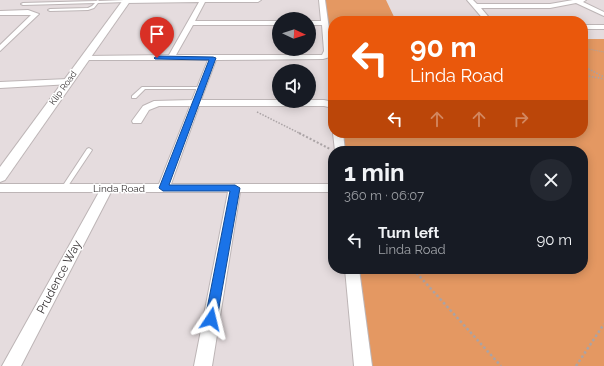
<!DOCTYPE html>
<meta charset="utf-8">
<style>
:root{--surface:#171b24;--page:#242831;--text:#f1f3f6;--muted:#9ea1a6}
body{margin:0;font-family:Raleway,sans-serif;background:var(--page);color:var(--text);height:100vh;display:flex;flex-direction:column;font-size:15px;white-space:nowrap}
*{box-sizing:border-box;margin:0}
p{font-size:13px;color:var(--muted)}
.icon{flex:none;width:22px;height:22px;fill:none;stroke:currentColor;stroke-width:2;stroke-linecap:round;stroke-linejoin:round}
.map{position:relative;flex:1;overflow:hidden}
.details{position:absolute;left:328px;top:146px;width:260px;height:128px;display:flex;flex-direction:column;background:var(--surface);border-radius:16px;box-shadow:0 2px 10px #0003}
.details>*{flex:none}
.hud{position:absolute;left:328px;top:16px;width:260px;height:122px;border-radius:16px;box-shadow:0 2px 10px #0003;background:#ea580c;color:#fff;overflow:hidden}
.needle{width:26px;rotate:94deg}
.fabs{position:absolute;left:272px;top:12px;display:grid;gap:8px}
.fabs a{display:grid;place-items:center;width:44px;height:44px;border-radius:50%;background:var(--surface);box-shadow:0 2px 10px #0003;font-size:20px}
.pin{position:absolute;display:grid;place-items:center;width:34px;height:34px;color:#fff;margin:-41px -17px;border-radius:50% 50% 50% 0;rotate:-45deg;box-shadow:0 0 4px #0007}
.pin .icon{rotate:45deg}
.me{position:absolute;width:44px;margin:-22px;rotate:10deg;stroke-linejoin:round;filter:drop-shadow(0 0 3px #0008)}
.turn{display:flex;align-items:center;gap:14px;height:84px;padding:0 16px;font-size:18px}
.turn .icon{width:52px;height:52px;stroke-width:2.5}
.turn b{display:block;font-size:28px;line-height:34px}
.lanes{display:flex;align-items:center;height:38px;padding:0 16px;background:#0003;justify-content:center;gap:20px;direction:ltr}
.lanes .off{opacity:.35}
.round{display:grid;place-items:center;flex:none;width:42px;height:42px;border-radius:21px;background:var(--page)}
.overview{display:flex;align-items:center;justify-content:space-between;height:68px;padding:0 16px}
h1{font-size:24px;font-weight:700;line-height:30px}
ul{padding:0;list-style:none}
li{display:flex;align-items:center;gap:12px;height:52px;padding:0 16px}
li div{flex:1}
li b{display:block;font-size:15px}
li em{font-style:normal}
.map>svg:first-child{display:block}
.green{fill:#e49862}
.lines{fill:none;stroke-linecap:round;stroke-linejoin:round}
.service-casing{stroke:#bdb5b6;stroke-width:2}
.minor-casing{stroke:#bdb5b6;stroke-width:2}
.tertiary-casing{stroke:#bdb5b6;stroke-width:2}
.path-far3{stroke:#aaa3a5;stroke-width:1;stroke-dasharray:1 1;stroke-linecap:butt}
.path-far2{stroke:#aaa3a5;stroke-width:1.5;stroke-dasharray:1.5 1.5;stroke-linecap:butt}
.path-far1{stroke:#aaa3a5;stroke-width:2;stroke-dasharray:2 2;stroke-linecap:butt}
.path{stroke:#aaa3a5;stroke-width:2.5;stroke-dasharray:2.5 2.5;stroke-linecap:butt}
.service{fill:#fff;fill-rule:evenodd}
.minor{fill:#fff;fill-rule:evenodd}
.tertiary{fill:#fff;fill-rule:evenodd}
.route{fill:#1a73e8;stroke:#114b97}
.labels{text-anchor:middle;stroke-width:3;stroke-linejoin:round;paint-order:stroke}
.far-street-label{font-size:9px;fill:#3a3637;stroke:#fff}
.street-label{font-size:10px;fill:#3a3637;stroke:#fff}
.near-street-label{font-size:12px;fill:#3a3637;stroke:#fff}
</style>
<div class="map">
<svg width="604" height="366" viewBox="0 0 604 366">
<rect width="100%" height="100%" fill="#e5dcde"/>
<g class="green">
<path d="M325,0H386L396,21H333V58Z"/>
<path d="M583,39H604V366H369L357,269H583V151H343L341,133H583Z"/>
</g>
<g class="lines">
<g class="service-casing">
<g id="service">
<path d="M98,0L99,1L126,0L128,1L126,2L98,3L94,8L88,10L50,11L48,10L50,9L88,8L92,6L95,3L23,5L21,4L23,3L96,1Z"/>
<path d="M142,87H202L204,88L202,89H145L136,98H132V96Z"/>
<path d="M89,148L92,150L66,189H62L61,188L62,187L87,149Z"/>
</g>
</g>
<g class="minor-casing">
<g id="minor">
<path d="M124,0H261L258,2H205L195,21H279V25H193L176,55H322L324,51L322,25H309V21H321L319,0H325L332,51L330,57L323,59L216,60L201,100H324L333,102V108L324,106H199L171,184H333V192H240L212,366H194L228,192H111L21,366H2L99,192H0V184H159L190,106H159L149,110L141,123H133L132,121L143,106L154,101L192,100L208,60H82L81,58L85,56L169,55L199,2L126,3Z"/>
<path d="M467,0H473L477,4H550L573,0H586L583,2L604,12V16L576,3L550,8H481L492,21H485Z"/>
<path d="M28,10L39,14L0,51V45L31,15H0V11Z"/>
<rect x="583" y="25" width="21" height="4"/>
<path d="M68,79L71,80V84L0,88V82Z"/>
<path d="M333,133H343L345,151H335Z"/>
<path d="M345,269H359L372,366H354Z"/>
</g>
</g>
<g class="tertiary-casing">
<path id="tertiary" d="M123,0H131L5,180L0,182V167Z"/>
</g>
<path class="path-far3" d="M583,48L604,52"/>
<g class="path-far2">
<path d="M583,66L604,77"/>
<path d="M583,75L604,79"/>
<path d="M257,112L301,134"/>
</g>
<path class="path-far1" d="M299,133L330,149"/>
<g class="path">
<path d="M413,269L501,366"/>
<path d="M576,366L604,324"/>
</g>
<use href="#service" class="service"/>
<use href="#minor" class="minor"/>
<use href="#tertiary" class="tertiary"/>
</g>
<path class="route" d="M157,56L213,57L216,58L169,185H235L240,188L217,319L216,323L211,325L207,323L205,319L230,191H163L159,188L209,60L155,59L154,58Z"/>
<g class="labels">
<g class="far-street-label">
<text transform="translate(63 88) rotate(-54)" y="3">Klip Road</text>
</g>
<g class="street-label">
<text x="119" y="192">Linda Road</text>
</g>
<g class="near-street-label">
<text transform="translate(59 277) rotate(-62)" y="4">Prudence Way</text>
</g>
</g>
</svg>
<div class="fabs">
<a><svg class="needle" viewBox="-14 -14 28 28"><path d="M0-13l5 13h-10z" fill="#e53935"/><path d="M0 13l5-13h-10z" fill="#9ea1a6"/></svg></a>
<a><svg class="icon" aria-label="sound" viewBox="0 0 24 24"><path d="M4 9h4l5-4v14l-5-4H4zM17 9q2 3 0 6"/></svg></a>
</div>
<div class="pin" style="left:157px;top:58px;background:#d93025"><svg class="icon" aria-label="arrive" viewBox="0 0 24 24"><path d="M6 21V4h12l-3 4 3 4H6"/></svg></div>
<svg class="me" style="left:211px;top:319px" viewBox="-20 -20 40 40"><path d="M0-17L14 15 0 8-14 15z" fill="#1a73e8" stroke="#fff" stroke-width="4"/></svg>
<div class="hud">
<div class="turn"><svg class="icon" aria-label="left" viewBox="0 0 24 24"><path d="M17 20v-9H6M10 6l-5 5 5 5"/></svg><div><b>90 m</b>Linda Road</div></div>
<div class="lanes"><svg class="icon" aria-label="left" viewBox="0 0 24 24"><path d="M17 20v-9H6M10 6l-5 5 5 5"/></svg><svg class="icon off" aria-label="ahead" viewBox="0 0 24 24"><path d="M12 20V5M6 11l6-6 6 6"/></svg><svg class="icon off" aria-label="ahead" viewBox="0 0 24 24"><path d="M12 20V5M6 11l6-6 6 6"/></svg><svg class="icon off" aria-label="right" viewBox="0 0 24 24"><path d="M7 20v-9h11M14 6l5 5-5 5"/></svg></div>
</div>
<section class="details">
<div class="overview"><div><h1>1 min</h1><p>360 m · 06:07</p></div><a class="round"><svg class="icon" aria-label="close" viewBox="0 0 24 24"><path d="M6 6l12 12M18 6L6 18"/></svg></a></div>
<ul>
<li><svg class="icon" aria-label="left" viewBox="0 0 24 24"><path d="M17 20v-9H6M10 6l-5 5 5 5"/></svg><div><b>Turn left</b><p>Linda Road</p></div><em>90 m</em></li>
</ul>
</section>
</div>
